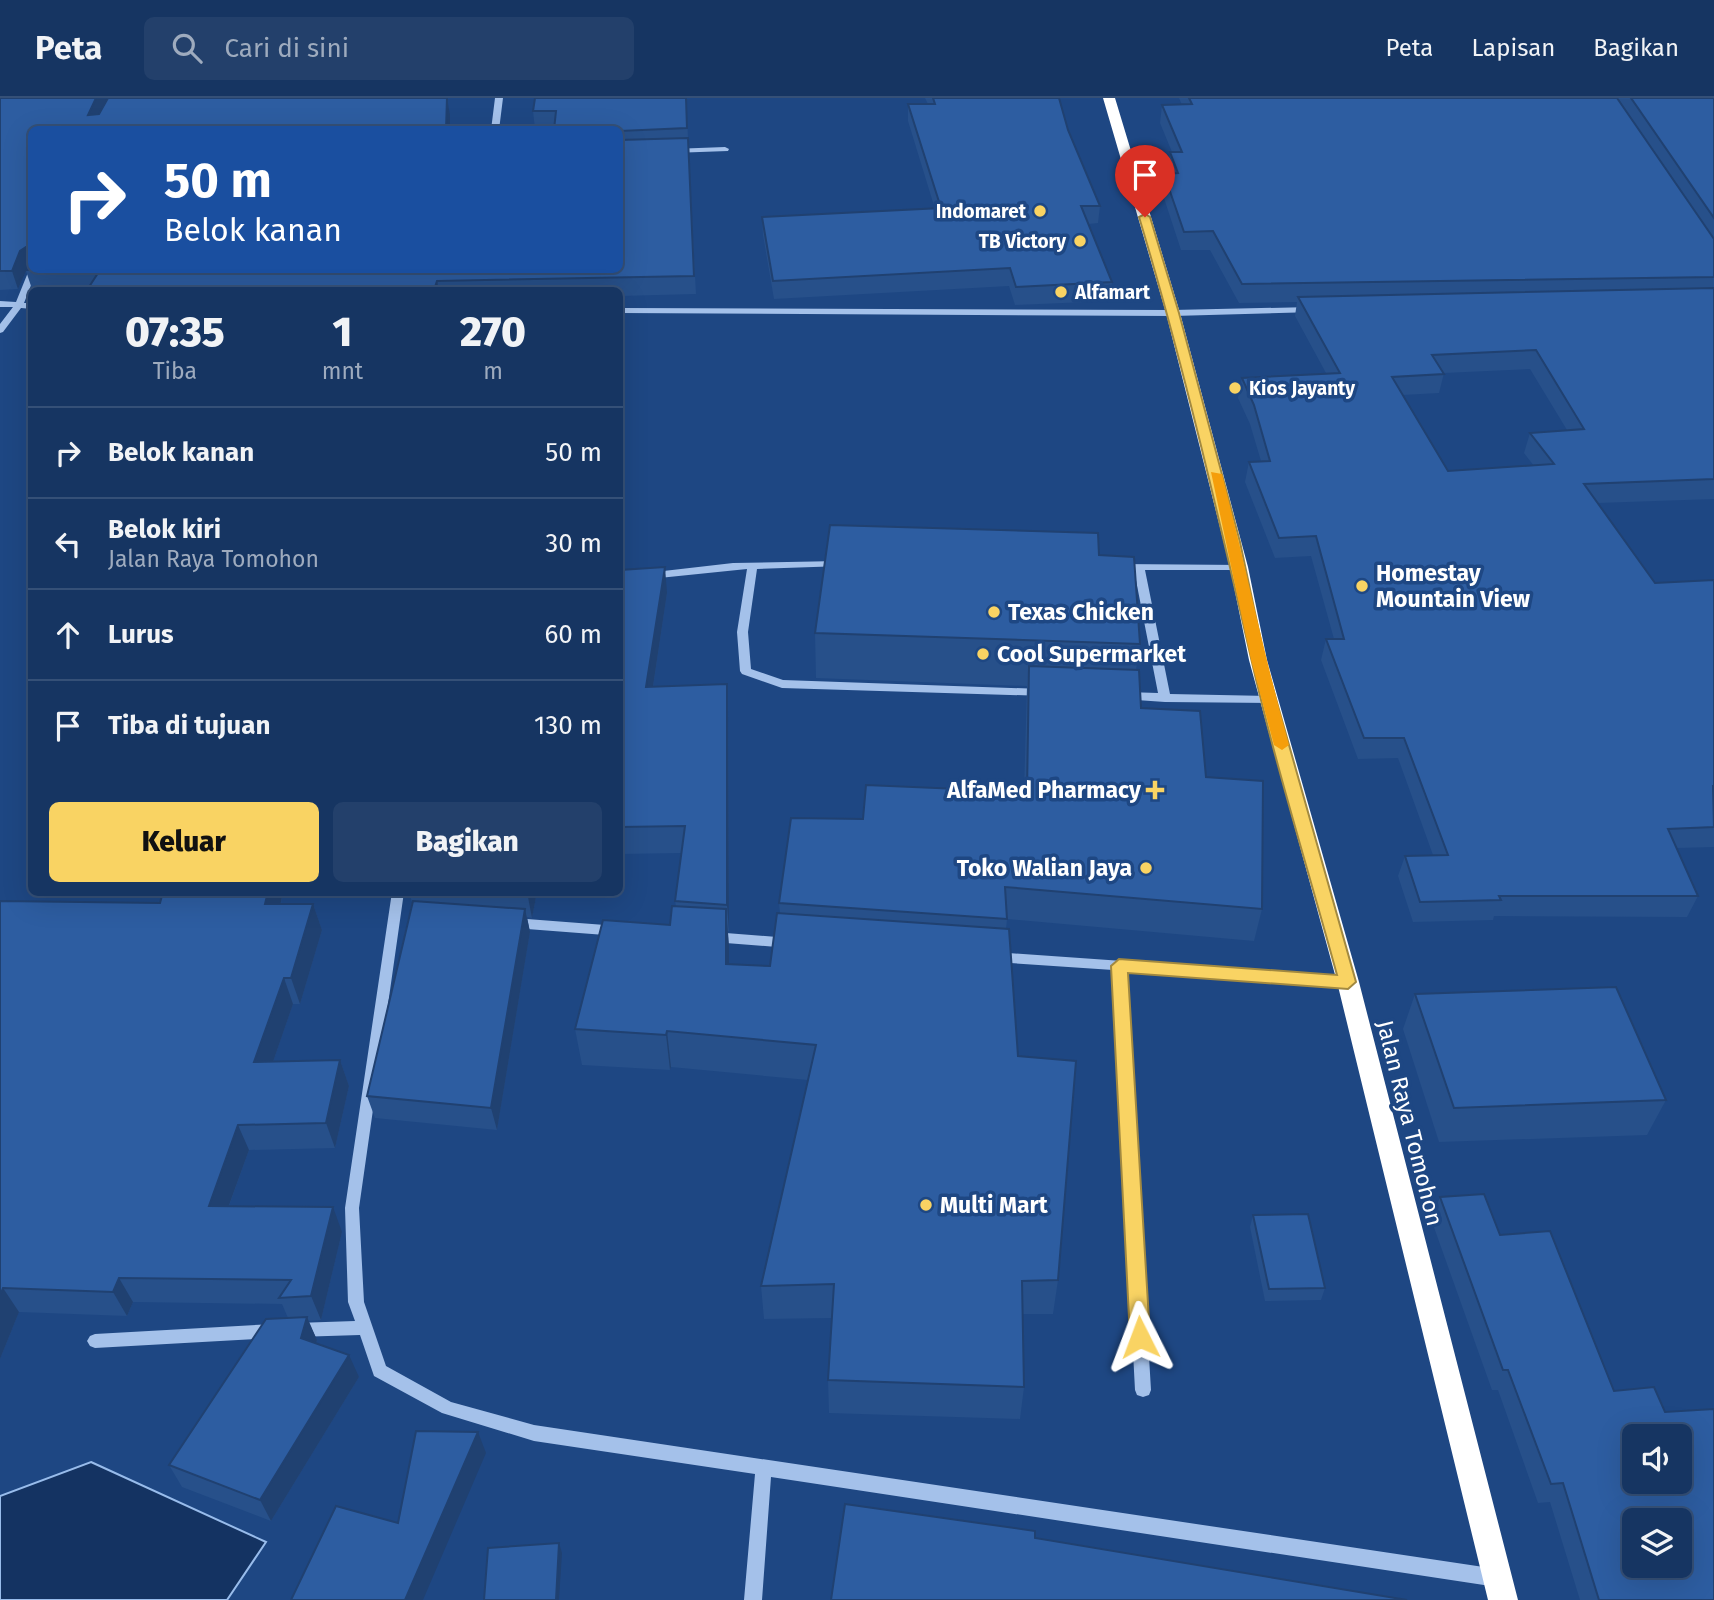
<!DOCTYPE html>
<html lang="id">
<style>
:root{--surface:#163562;--page:#23406b;--text:#f1f3f6;--muted:#9eabbe;--line:#355077;--accent:#f9d363}
body{margin:0;font-family:"Fira Sans",sans-serif;background:var(--page);color:var(--text);height:100vh;display:flex;flex-direction:column;font-size:26px;white-space:nowrap}
*{box-sizing:border-box;margin:0}
p{font-size:23px;color:var(--muted)}
.icon{flex:none;width:38px;height:38px;fill:none;stroke:currentColor;stroke-width:2;stroke-linecap:round;stroke-linejoin:round}
.map{position:relative;flex:1;overflow:hidden}
.drawer{position:absolute;left:28px;top:189px;width:595px;height:609px;display:flex;flex-direction:column;background:var(--surface);border-radius:10px;box-shadow:0 7px 28px #0002,0 0 0 2px var(--line)}
.drawer>*{flex:none}
.guide{position:absolute;left:28px;top:28px;width:595px;height:147px;border-radius:10px;box-shadow:0 7px 28px #0002,0 0 0 2px var(--line);background:#1a4fa0;color:#fff;overflow:hidden}
.controls{position:absolute;left:1622px;top:1326px;display:grid;gap:14px}
.controls a{display:grid;place-items:center;width:70px;height:70px;border-radius:10px;background:var(--surface);box-shadow:0 7px 28px #0002,0 0 0 2px var(--line);font-size:35px}
.pin{position:absolute;display:grid;place-items:center;width:60px;height:60px;color:#fff;margin:-72px -30px;border-radius:50% 50% 50% 0;rotate:-45deg;box-shadow:0 0 7px #0007}
.pin .icon{rotate:45deg}
.me{position:absolute;width:77px;margin:-38px;rotate:357deg;stroke-linejoin:round;filter:drop-shadow(0 0 5px #0008)}
.turn{display:flex;align-items:center;gap:24px;height:147px;padding:0 21px;font-size:32px}
.turn .icon{width:91px;height:91px;stroke-width:2.5}
.turn b{display:block;font-size:49px;line-height:60px}
.eta{display:flex;justify-content:space-evenly;align-items:center;height:119px;text-align:center}
.eta b{font-size:42px;font-weight:800;line-height:49px}
.cta{display:flex;gap:14px;margin-top:auto;padding:14px 21px}
.cta a{flex:1;height:80px;border-radius:10px;background:var(--accent);color:#111;font-size:28px;font-weight:800;line-height:80px;text-align:center}
.cta a+a{background:var(--page);color:var(--text)}
ul{padding:0;list-style:none}
li{display:flex;align-items:center;gap:21px;height:91px;padding:0 21px;border-top:2px solid var(--line)}
li div{flex:1}
li b{display:block;font-size:26px}
li em{font-style:normal}
header{display:flex;align-items:center;gap:42px;box-sizing:border-box;height:98px;padding:0 35px;background:var(--surface);border-bottom:2px solid var(--line)}
header strong{font-size:33px}
nav{display:flex;gap:38px;margin-inline-start:auto;font-size:24px}
.search{width:490px;height:63px;background:var(--page);display:flex;align-items:center;gap:18px;box-sizing:border-box;padding:0 24px;border-radius:10px;color:var(--muted);font-size:26px}
.map>svg:first-child{display:block}
.water{fill:#143362;stroke:#98bceb;stroke-width:2}
.lines{fill:none;stroke-linecap:round;stroke-linejoin:round}
.minor{fill:#a4c1ea;fill-rule:evenodd}
.highway{fill:#fff;fill-rule:evenodd}
.wall{fill:#27508a;fill-rule:evenodd}
.shaded-wall{fill:#204171}
.building{fill:#2d5da1;stroke:#204171;stroke-width:2;fill-rule:evenodd}
.route{fill:#f9d363;stroke:#a28940;stroke-width:2}
.slow{fill:#f59e0b}
.poi-dot{fill:#f9d363;stroke:#1e4783;stroke-width:2.5}
.labels{text-anchor:middle;stroke-width:7;stroke-linejoin:round;paint-order:stroke}
.far-poi-label{font-size:19px;font-weight:bold;fill:#fff;stroke:#1e4783;text-anchor:end}
.poi-label{font-size:23px;font-weight:bold;fill:#fff;stroke:#1e4783;text-anchor:start}
.street-label{font-size:23px;fill:#fff;stroke:#1e4783}
</style>
<header>
<strong>Peta</strong>
<div class="search"><svg class="icon" aria-label="search" viewBox="0 0 24 24"><circle cx="10" cy="10" r="6"/><path d="M15 15l6 6"/></svg>Cari di sini</div>
<nav><a>Peta</a><a>Lapisan</a><a>Bagikan</a></nav>
</header>
<div class="map">
<svg width="1714" height="1502" viewBox="0 0 1714 1502">
<rect width="100%" height="100%" fill="#1e4783"/>
<path class="water" d="M91,1364L266,1444L227,1502H0V1398Z"/>
<g class="lines">
<g class="minor">
<path d="M495,0H503L499,32H491Z"/>
<path d="M725,49L729,51L728,53L672,55L668,53L672,51Z"/>
<path d="M32,170V172H37L24,205H32V211L21,210L3,234L0,235V226L13,209H0V203L16,204L29,172Z"/>
<path d="M471,172H479L476,192H468Z"/>
<path d="M1312,209L1316,212L1315,214L1173,218L620,215V210L1173,212Z"/>
<path d="M839,463L843,464V468L757,471L748,534L751,571L783,582L1042,591L1046,592L1048,595L1046,598L782,590L742,576L740,573L737,534L747,471L620,484V478L733,465Z"/>
<path d="M1119,466L1243,467V471L1239,472H1145L1170,596L1269,598L1273,599L1275,602L1273,605L1165,604L1122,601L1120,598L1122,595L1126,594L1158,595L1134,472L1115,471V467Z"/>
<path d="M392,794H404L359,1110L364,1204L386,1268L451,1304L534,1327L1497,1471L1503,1474L1506,1480L1503,1486L1497,1489L771,1379L762,1502H744L755,1376L534,1343L442,1315L374,1278L360,1237L296,1239L291,1237L288,1232L291,1227L296,1225L355,1223L348,1204L345,1110Z"/>
<path d="M514,820L618,828L623,830L624,833L623,836L618,838L514,830L509,828L508,825L509,822Z"/>
<path d="M713,834L789,840L794,842L795,845L794,848L789,850L713,844L708,842L707,839L708,836Z"/>
<path d="M995,854L1348,879L1353,880L1355,884L1353,888L1348,889L1126,873L1151,1292L1149,1297L1143,1299L1137,1297L1135,1292L1113,872L995,864L990,862L989,859L990,856Z"/>
<path d="M274,1226L279,1228L282,1233L279,1238L274,1240L95,1250L90,1248L87,1243L90,1238L95,1236Z"/>
</g>
<path class="highway" d="M1103,0H1115L1180,215L1248,469L1267,562L1359,884L1518,1502H1488L1337,884L1249,562L1230,469L1166,215Z"/>
</g>
<g class="wall">
<path d="M0,0L450,17L32,32V172H470L469,176L620,172V32L535,31L533,13L686,0L696,196L620,198V192H87L89,189L32,191L26,173L18,191L0,192Z"/>
<path d="M925,0H1059L1068,32L1100,108L1098,125L1089,126L1112,184L1110,203L1015,207L1009,188L774,201L763,137L762,119L935,111L908,23V6H928Z"/>
<path d="M1179,0H1714V401L1598,405L1655,485L1714,482V749L1677,750L1698,798L1687,819L1494,818L1493,822L1413,824L1398,778L1405,758L1433,757L1398,660L1358,661L1321,562L1326,541H1334L1311,458L1275,460L1245,384L1249,364L1261,363L1250,326L1238,300L1242,280L1326,275L1295,218L1297,204L1239,205L1210,152H1181L1162,94L1164,76L1169,75L1168,72L1170,54H1172L1160,25L1162,7H1182ZM1530,271L1567,332L1530,335L1524,355L1534,368L1448,373L1403,297L1439,295L1444,275Z"/>
<path d="M1099,457L1140,546L1136,572L1141,610L1206,679L1262,811L1254,843L1007,821L1006,831L1018,958L1058,1182L1053,1216H1023L1024,1289L1020,1321L829,1315L828,1282L832,1220L764,1221L761,1188L808,982L671,969L670,972L582,967L575,931L670,827L676,808L675,803L682,755L620,756V472L667,495L653,589L728,612L729,833H728L729,866L770,868L780,815L779,805L863,721L1024,694L1027,588L816,580L815,535Z"/>
<path d="M163,794H283L281,806H313L322,832L300,906H293L273,964L340,962L349,988L335,1050L249,1052L229,1108L342,1134L321,1222L308,1223L317,1242L316,1245L359,1279L271,1423L182,1389L169,1367L288,1220L282,1206L133,1204L127,1218L19,1214L0,1261V803L160,805Z"/>
<path d="M409,794H537L532,820L527,819L530,834L497,1032L375,1020L367,998L412,804Z"/>
<path d="M1415,896L1666,1002L1647,1037L1439,1044L1403,931Z"/>
<path d="M1440,1099L1500,1137L1614,1293L1665,1314L1714,1502H1580L1550,1404L1538,1405L1498,1292H1492L1431,1121Z"/>
<path d="M1253,1117L1325,1190L1321,1202L1265,1203L1250,1129Z"/>
</g>
<g class="shaded-wall">
<path d="M96,0H110L95,32L88,17Z"/>
<path d="M447,0L450,17V32H446Z"/>
<path d="M26,149L32,165L27,171L18,191L12,173L20,153Z"/>
<path d="M463,172H470L468,182L462,173Z"/>
<path d="M437,183L439,192H434Z"/>
<path d="M665,469L667,495L649,615L646,589Z"/>
<path d="M727,586L728,612L729,833L727,807Z"/>
<path d="M268,794H283L275,832L265,806Z"/>
<path d="M527,794H537L532,820Z"/>
<path d="M313,806L322,832L300,906L291,880Z"/>
<path d="M525,811L530,834L497,1032L491,1010Z"/>
<path d="M726,811L729,848V902L726,866Z"/>
<path d="M284,880L293,906L264,990L254,964Z"/>
<path d="M667,933L671,969L670,972L666,937Z"/>
<path d="M340,962L349,988L335,1050L326,1025Z"/>
<path d="M238,1027L249,1052L220,1132L209,1108Z"/>
<path d="M333,1109L342,1134L321,1222L311,1198Z"/>
<path d="M119,1180L133,1204L127,1218L113,1194Z"/>
<path d="M3,1190L19,1214L0,1261V1198Z"/>
<path d="M307,1219L317,1242L311,1263L301,1240Z"/>
<path d="M349,1257L359,1279L271,1423L260,1402Z"/>
<path d="M478,1334L486,1355L423,1502H405Z"/>
<path d="M559,1445L562,1455L559,1502H556Z"/>
</g>
<g class="building">
<path d="M0,0H96L88,17L99,16L108,0H447L446,32H32V154L26,149L20,153L12,173H0Z"/>
<path d="M535,0H686L687,30L620,33V32H554L556,13H533Z"/>
<path d="M933,0H1059L1068,32L1100,108H1081L1112,184L1016,189L1010,170L773,183L762,119L941,110L908,6H935Z"/>
<path d="M1189,0H1617L1714,141V179L1242,186L1213,133L1184,134L1164,76L1178,75L1170,54H1182L1162,7L1192,6Z"/>
<path d="M1631,0H1714V120Z"/>
<path d="M688,40L694,178L437,183L434,192H87L100,172H463L462,173L465,176H475V172H620V42Z"/>
<path d="M32,158V172H61H26Z"/>
<path d="M1714,190V381L1584,386L1655,485L1714,482V688H1713L1714,729L1668,731L1698,798H1499L1501,802L1420,804L1405,758L1448,757L1404,640H1364L1326,541H1344L1316,438L1279,440L1249,364L1270,363L1254,307L1242,280L1340,275L1298,199ZM1536,252L1584,331L1530,335L1554,366L1448,373L1392,279L1444,276L1432,257Z"/>
<path d="M830,427L1098,435L1099,457L1134,459L1140,546L815,535Z"/>
<path d="M665,469L646,589L727,586V807L675,803L685,728L620,729V472Z"/>
<path d="M1029,568L1139,572L1141,610L1200,613L1206,679L1263,683L1262,811L1005,789L1007,821L779,805L791,720L863,721L866,687L1027,694Z"/>
<path d="M163,794H268L265,806H313L291,880H284L254,964L340,962L326,1025L238,1027L209,1108L333,1109L311,1198L279,1200L291,1182L119,1180L113,1194L3,1190L0,1198V803L160,805Z"/>
<path d="M413,803L525,811L491,1010L367,998Z"/>
<path d="M672,808L726,811V866L770,868L777,815L1009,831L1018,958L1076,963L1058,1182L1022,1183L1024,1289L828,1282L834,1186L761,1188L816,947L667,933L666,937L575,931L603,822L670,827Z"/>
<path d="M1616,889L1666,1002L1454,1010L1415,896Z"/>
<path d="M1484,1096L1500,1137L1550,1133L1614,1293L1654,1289L1665,1314L1714,1311V1502H1599L1563,1385L1551,1386L1508,1272H1503L1440,1099ZM1634,1339H1680V1384H1634ZM1634,1423H1680V1468H1634Z"/>
<path d="M1308,1116L1325,1190L1269,1191L1253,1117Z"/>
<path d="M307,1219L301,1240L349,1257L260,1402L169,1367L266,1221Z"/>
<path d="M416,1333L478,1334L405,1502H291L336,1408L398,1425Z"/>
<path d="M845,1406L1035,1433V1440L1407,1502H831Z"/>
<path d="M559,1445L556,1502H484L488,1450Z"/>
</g>
<path class="route" d="M1145,116L1150,119L1179,215L1240,444L1265,562L1356,884L1348,891L1128,875L1150,1239L1147,1246L1140,1248L1133,1246L1130,1239L1111,868L1119,861L1337,877C1308,771 1275,666 1251,560C1217,412 1183,265 1139,119Z"/>
<path class="slow" d="M1211,374L1222,376C1245,466 1264,557 1289,647L1282,652L1274,647L1251,562Z"/>
<g class="poi-dot">
<circle cx="1040" cy="113" r="7"/>
<circle cx="1080" cy="143" r="7"/>
<circle cx="1061" cy="194" r="7"/>
<circle cx="1235" cy="290" r="7"/>
<circle cx="1362" cy="488" r="7"/>
<circle cx="994" cy="514" r="7"/>
<circle cx="983" cy="556" r="7"/>
<path d="M1151.5 681.5h7v7h7v7h-7v7h-7v-7h-7v-7h7z"/>
<circle cx="1146" cy="770" r="7"/>
<circle cx="926" cy="1107" r="7"/>
</g>
<g class="labels">
<g class="far-poi-label">
<text x="1026" y="120">Indomaret</text>
<text x="1066" y="150">TB Victory</text>
<text x="1075" y="201" text-anchor="start">Alfamart</text>
<text x="1249" y="297" text-anchor="start">Kios Jayanty</text>
</g>
<g class="poi-label">
<text x="1376" y="483">Homestay<tspan x="1376" dy="26">Mountain View</tspan></text>
<text x="1008" y="522">Texas Chicken</text>
<text x="997" y="564">Cool Supermarket</text>
<text x="1141" y="700" text-anchor="end">AlfaMed Pharmacy</text>
<text x="1132" y="778" text-anchor="end">Toko Walian Jaya</text>
<text x="940" y="1115">Multi Mart</text>
</g>
<g class="street-label">
<text transform="translate(1410 1025) rotate(76)" y="8">Jalan Raya Tomohon</text>
</g>
</g>
</svg>
<div class="controls">
<a><svg class="icon" aria-label="sound" viewBox="0 0 24 24"><path d="M4 9h4l5-4v14l-5-4H4zM17 9q2 3 0 6"/></svg></a>
<a><svg class="icon" aria-label="layers" viewBox="0 0 24 24"><path d="M12 4l9 5-9 5-9-5zM3 14l9 5 9-5"/></svg></a>
</div>
<div class="pin" style="left:1145px;top:119px;background:#d93025"><svg class="icon" aria-label="arrive" viewBox="0 0 24 24"><path d="M6 21V4h12l-3 4 3 4H6"/></svg></div>
<svg class="me" style="left:1140px;top:1239px" viewBox="-20 -20 40 40"><path d="M0-17L14 15 0 8-14 15z" fill="#f9d363" stroke="#fff" stroke-width="4"/></svg>
<div class="guide">
<div class="turn"><svg class="icon" aria-label="right" viewBox="0 0 24 24"><path d="M7 20v-9h11M14 6l5 5-5 5"/></svg><div><b>50 m</b>Belok kanan</div></div>
</div>
<section class="drawer">
<div class="eta">
<div><b>07:35</b><p>Tiba</p></div>
<div><b>1</b><p>mnt</p></div>
<div><b>270</b><p>m</p></div>
</div>
<ul>
<li><svg class="icon" aria-label="right" viewBox="0 0 24 24"><path d="M7 20v-9h11M14 6l5 5-5 5"/></svg><div><b>Belok kanan</b></div><em>50 m</em></li>
<li><svg class="icon" aria-label="left" viewBox="0 0 24 24"><path d="M17 20v-9H6M10 6l-5 5 5 5"/></svg><div><b>Belok kiri</b><p>Jalan Raya Tomohon</p></div><em>30 m</em></li>
<li><svg class="icon" aria-label="ahead" viewBox="0 0 24 24"><path d="M12 20V5M6 11l6-6 6 6"/></svg><div><b>Lurus</b></div><em>60 m</em></li>
<li><svg class="icon" aria-label="arrive" viewBox="0 0 24 24"><path d="M6 21V4h12l-3 4 3 4H6"/></svg><div><b>Tiba di tujuan</b></div><em>130 m</em></li>
</ul>
<div class="cta"><a>Keluar</a><a>Bagikan</a></div>
</section>
</div>
